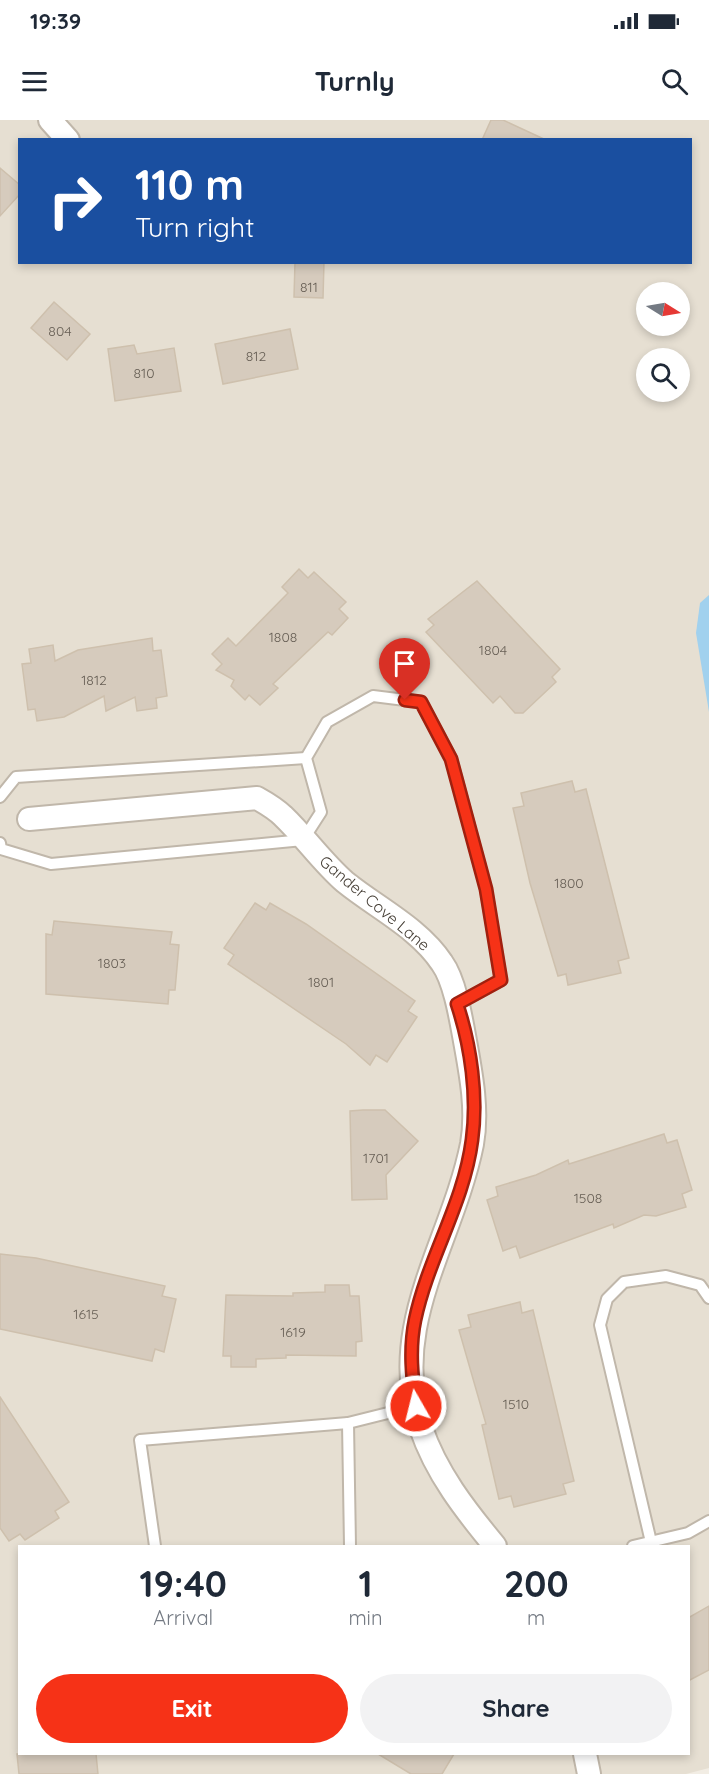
<!DOCTYPE html>
<style>
:root{--surface:#fff;--page:#f2f2f3;--text:#1f2937;--muted:#747a83;--accent:#f63217}
body{margin:0;font-family:Quicksand,sans-serif;background:var(--page);color:var(--text);height:100vh;display:flex;flex-direction:column;font-size:22px;white-space:nowrap}
*{box-sizing:border-box;margin:0}
p{font-size:20px;color:var(--muted)}
.icon{flex:none;width:33px;height:33px;fill:none;stroke:currentColor;stroke-width:2;stroke-linecap:round;stroke-linejoin:round}
.map{position:relative;flex:1;overflow:hidden}
.sheet{position:absolute;left:18px;top:1425px;width:672px;height:210px;display:flex;flex-direction:column;background:var(--surface);border-radius:0px;box-shadow:0 3px 9px #0003}
.sheet>*{flex:none}
.top-card{position:absolute;left:18px;top:18px;width:674px;height:126px;border-radius:0px;box-shadow:0 3px 9px #0003;background:#1a4fa0;color:#fff;overflow:hidden}
.needle{width:39px;rotate:101deg}
.buttons{position:absolute;left:636px;top:162px;display:grid;gap:12px}
.buttons a{display:grid;place-items:center;width:54px;height:54px;border-radius:50%;background:var(--surface);box-shadow:0 3px 9px #0003;font-size:30px}
.pin{position:absolute;display:grid;place-items:center;width:51px;height:51px;color:#fff;margin:-62px -26px;border-radius:50% 50% 50% 0;rotate:-45deg;box-shadow:0 0 6px #0007}
.pin .icon{rotate:45deg}
.me{position:absolute;width:66px;margin:-33px;rotate:352deg;stroke-linejoin:round;filter:drop-shadow(0 0 4px #0008)}
.turn{display:flex;align-items:center;gap:21px;height:126px;padding:0 18px;font-size:27px}
.turn .icon{width:78px;height:78px;stroke-width:2.5}
.turn b{display:block;font-size:42px;line-height:51px}
.eta{display:flex;justify-content:space-evenly;align-items:center;height:102px;text-align:center}
.eta b{font-size:36px;font-weight:700;line-height:42px}
.primary-button{display:flex;gap:12px;margin-top:auto;padding:12px 18px}
.primary-button a{flex:1;height:69px;border-radius:36px;background:var(--accent);color:#fff;font-size:24px;font-weight:700;line-height:69px;text-align:center}
.primary-button a+a{background:var(--page);color:var(--text)}
.status{display:flex;justify-content:space-between;align-items:center;height:42px;padding:0 30px;background:var(--surface);direction:ltr}
.status svg{height:16px;fill:currentColor}
header{display:flex;justify-content:space-between;align-items:center;height:78px;padding:0 18px;background:var(--surface);font-size:27px;font-weight:700}
.map>svg:first-child{display:block}
.residential{fill:#e6dfd2;fill-rule:evenodd}
.water{fill:#a1d1ee}
.building{fill:#d6cbbd;stroke:#cec0ad;stroke-width:1.5}
.lines{fill:none;stroke-linecap:round;stroke-linejoin:round}
.service-casing{stroke:#c0b7aa;stroke-width:14}
.minor-casing{stroke:#c0b7aa;stroke-width:26}
.service{stroke:#fff;stroke-width:10}
.minor{stroke:#fff;stroke-width:22}
.route-casing{stroke:#a0200f;stroke-width:15}
.route{stroke:#f63217;stroke-width:10}
.labels{text-anchor:middle;stroke-width:4.5;stroke-linejoin:round;paint-order:stroke}
.number-label{font-size:14px;fill:#686056}
.street-label{font-size:16px;fill:#443d34;stroke:#fff}
</style>
<div class="status"><b>19:39</b><svg viewBox="0 0 49 12"><path d="M0 12V9h3v3zM5 12V6h3v6zM10 12V3h3v9zM15 12V0h3v12zM26 1h20v11H26zM47 4h2v5h-2z"/></svg></div>
<header><svg class="icon" aria-label="menu" viewBox="0 0 24 24"><path d="M4 6h16M4 12h16M4 18h16"/></svg>Turnly<svg class="icon" aria-label="search" viewBox="0 0 24 24"><circle cx="10" cy="10" r="6"/><path d="M15 15l6 6"/></svg></header>
<div class="map">
<svg width="709" height="1654" viewBox="0 0 709 1654">
<rect width="100%" height="100%" fill="#f2ede4"/>
<path class="residential" d="M0,0H709V1648L686,1654H0ZM20,20H690V142H20ZM646,172H680V206H646ZM646,238H680V272H646ZM20,1426H688V1634H20Z"/>
<path class="water" d="M709,475V592L696,513L700,483Z"/>
<g class="building">
<path d="M491,0H503L546,20H482Z"/>
<path d="M0,48L20,65V74L0,96Z"/>
<path d="M295,142H324L323,178L294,177Z"/>
<path d="M54,182L90,214L67,240L31,208Z"/>
<path d="M290,209L298,249L223,264L215,224Z"/>
<path d="M134,225L137,234L174,228L181,271L115,281L108,229Z"/>
<path d="M299,449L308,458L314,452L346,482L339,489L348,498L332,515L328,512L273,564L278,568L260,585L249,575L245,580L231,566L234,560L216,550L222,544L212,534L228,518L236,526L288,473L282,467Z"/>
<path d="M477,461L560,549L552,557L556,562L523,593H515L500,576L493,583L426,512L434,505L428,499Z"/>
<path d="M152,518L153,531L161,530L167,576L156,578L157,588L137,591L135,577L106,591L104,576L64,597L37,601L35,589L28,590L22,544L31,543L29,529L53,525L55,541L78,530Z"/>
<path d="M572,661L575,672L586,669L629,838L618,841L621,853L568,865L566,854L558,856L530,763L513,688L524,686L521,673Z"/>
<path d="M255,783L266,790L270,783L306,804L415,881L408,891L417,897L387,942L376,935L370,945L346,924L228,844L234,835L224,828Z"/>
<path d="M54,801L172,812L170,824L179,825L175,870H169L168,884L46,874V814L52,815Z"/>
<path d="M363,990H385L418,1021L386,1055L387,1079L352,1080L350,991Z"/>
<path d="M664,1014L667,1023L677,1020L692,1070L682,1074L686,1087L656,1096L644,1095L614,1108L613,1104L520,1138L516,1126L503,1131L487,1080L498,1076L496,1067L536,1055L568,1040L569,1044Z"/>
<path d="M0,1134L36,1138L165,1166L162,1176L176,1179L164,1232L155,1229L152,1241L0,1209Z"/>
<path d="M325,1165H349L350,1176H359L362,1221L356,1222V1236L286,1235V1238L256,1239V1247H231V1236H223L226,1175L293,1176V1173L325,1172Z"/>
<path d="M520,1182L522,1193L533,1190L574,1361L563,1364L566,1374L514,1387L511,1376L499,1379L482,1305L486,1304L459,1210L471,1207L468,1195Z"/>
<path d="M0,1277L69,1382L55,1391L59,1398L25,1420L20,1414L9,1421L0,1408Z"/>
<path d="M709,1486V1550L688,1561V1498Z"/>
<path d="M17,1634H96L98,1654H19Z"/>
<path d="M378,1634H454L442,1654H411Z"/>
</g>
<g class="lines">
<g class="service-casing">
<g id="service">
<path d="M0,677L16,657L306,638"/>
<path d="M0,723L1,729L51,744L303,720L321,692L306,638L327,602L373,576L421,582L451,638L486,769L501,860L457,884"/>
<path d="M348,1303L350,1426"/>
<path d="M651,1422L600,1205L607,1179L624,1162L666,1156L700,1165L709,1178"/>
<path d="M155,1426L140,1320L348,1303L416,1286"/>
<path d="M633,1426L688,1413L709,1401"/>
</g>
</g>
<g class="minor-casing">
<g id="minor">
<path d="M50,0L68,20"/>
<path d="M29,699L257,678C266,683 276,689 283,696C305,717 322,742 345,762C377,788 419,808 442,843C455,861 461,899 465,921C471,954 478,990 472,1024C452,1123 387,1204 421,1308C436,1353 466,1391 495,1426"/>
<path d="M585,1634L589,1654"/>
</g>
</g>
<use href="#service" class="service"/>
<use href="#minor" class="minor"/>
</g>
<g class="lines">
<g class="route-casing">
<path id="route" d="M405,580L421,582L451,639L486,769L501,860L457,884C471,926 478,977 472,1020C464,1083 428,1138 415,1200C409,1229 412,1257 416,1286"/>
</g>
<use href="#route" class="route"/>
</g>
<g class="labels">
<g class="number-label">
<text x="309" y="172">811</text>
<text x="60" y="216">804</text>
<text x="256" y="241">812</text>
<text x="144" y="258">810</text>
<text x="283" y="522">1808</text>
<text x="493" y="535">1804</text>
<text x="94" y="565">1812</text>
<text x="569" y="768">1800</text>
<text x="112" y="848">1803</text>
<text x="321" y="867">1801</text>
<text x="376" y="1043">1701</text>
<text x="588" y="1083">1508</text>
<text x="86" y="1199">1615</text>
<text x="293" y="1217">1619</text>
<text x="516" y="1289">1510</text>
</g>
<g class="street-label">
<text transform="translate(375 783) rotate(40)" y="6">Gander Cove Lane</text>
</g>
</g>
</svg>
<div class="buttons">
<a><svg class="needle" viewBox="-14 -14 28 28"><path d="M0-13l5 13h-10z" fill="#e53935"/><path d="M0 13l5-13h-10z" fill="#747a83"/></svg></a>
<a><svg class="icon" aria-label="search" viewBox="0 0 24 24"><circle cx="10" cy="10" r="6"/><path d="M15 15l6 6"/></svg></a>
</div>
<div class="pin" style="left:405px;top:580px;background:#d93025"><svg class="icon" aria-label="arrive" viewBox="0 0 24 24"><path d="M6 21V4h12l-3 4 3 4H6"/></svg></div>
<svg class="me" style="left:416px;top:1286px" viewBox="-20 -20 40 40"><circle r="17" fill="#f63217" stroke="#fff" stroke-width="3"/><path d="M0-11L8 9 0 5-8 9z" fill="#fff"/></svg>
<div class="top-card">
<div class="turn"><svg class="icon" aria-label="right" viewBox="0 0 24 24"><path d="M7 20v-9h11M14 6l5 5-5 5"/></svg><div><b>110 m</b>Turn right</div></div>
</div>
<section class="sheet">
<div class="eta">
<div><b>19:40</b><p>Arrival</p></div>
<div><b>1</b><p>min</p></div>
<div><b>200</b><p>m</p></div>
</div>
<div class="primary-button"><a>Exit</a><a>Share</a></div>
</section>
</div>
